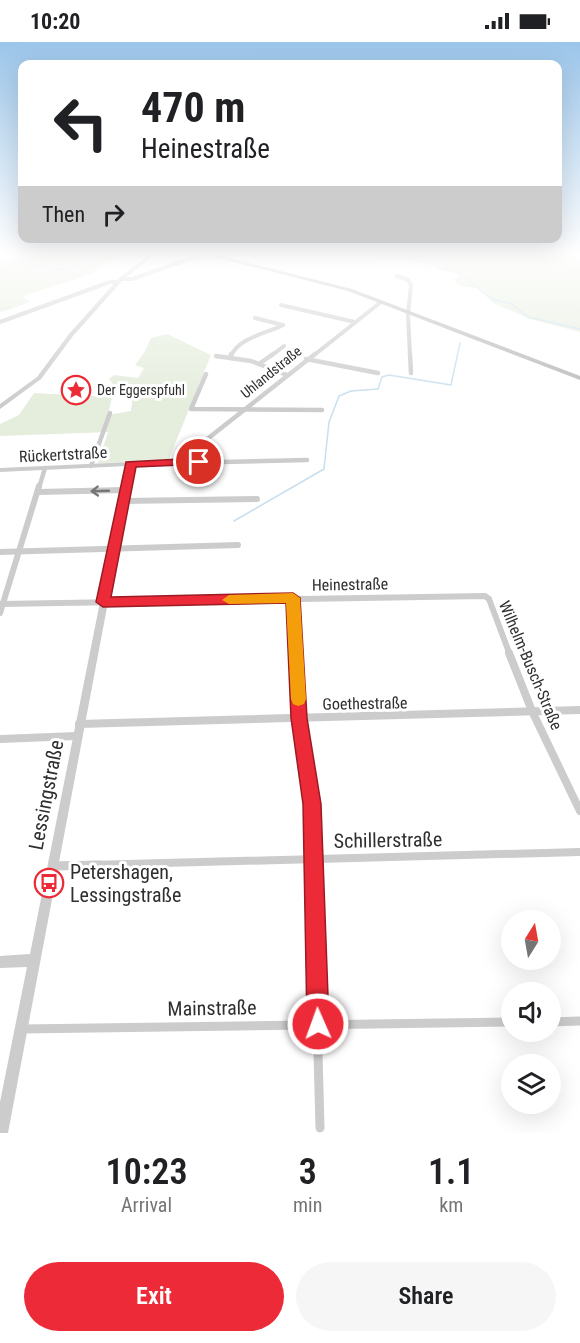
<!DOCTYPE html>
<meta charset="utf-8">
<style>
:root{--surface:#fff;--page:#f6f6f6;--text:#202124;--muted:#757577;--accent:#ed2a37}
body{margin:0;font-family:"Roboto Condensed",sans-serif;background:var(--page);color:var(--text);height:100vh;display:flex;flex-direction:column;font-size:22px;white-space:nowrap}
*{box-sizing:border-box;margin:0}
p{font-size:20px;color:var(--muted)}
.icon{flex:none;width:33px;height:33px;fill:none;stroke:currentColor;stroke-width:2;stroke-linecap:round;stroke-linejoin:round}
.map{position:relative;height:1091px;overflow:hidden}
.panel{display:flex;flex-direction:column;background:var(--surface);flex:1}
.panel>*{flex:none}
.hud{position:absolute;left:18px;top:18px;width:544px;height:183px;border-radius:12px;box-shadow:0 6px 24px #0002;background:#fff;color:var(--text);overflow:hidden}
.needle{width:39px;rotate:11deg}
.tools{position:absolute;left:501px;top:868px;display:grid;gap:12px}
.tools a{display:grid;place-items:center;width:60px;height:60px;border-radius:50%;background:var(--surface);box-shadow:0 6px 24px #0002;font-size:30px}
.pin{position:absolute;display:grid;place-items:center;width:51px;height:51px;color:#fff;margin:-26px;border:3px solid #fff;border-radius:50%;box-shadow:0 2px 6px #0007}
.me{position:absolute;width:66px;margin:-33px;rotate:358deg;stroke-linejoin:round;filter:drop-shadow(0 0 4px #0008)}
.turn{display:flex;align-items:center;gap:21px;height:126px;padding:0 24px;font-size:27px}
.turn .icon{width:78px;height:78px;stroke-width:2.5}
.turn b{display:block;font-size:42px;line-height:51px}
.then{display:flex;align-items:center;height:57px;padding:0 24px;background:#0003;gap:12px;font-size:22px}
.eta{display:flex;justify-content:space-evenly;align-items:center;height:102px;text-align:center}
.eta b{font-size:36px;font-weight:600;line-height:42px}
.primary-button{display:flex;gap:12px;margin-top:auto;padding:12px 24px}
.primary-button a{flex:1;height:69px;border-radius:36px;background:var(--accent);color:#fff;font-size:24px;font-weight:600;line-height:69px;text-align:center}
.primary-button a+a{background:var(--page);color:var(--text)}
.status{display:flex;justify-content:space-between;align-items:center;height:42px;padding:0 30px;background:var(--surface);direction:ltr}
.status svg{height:16px;fill:currentColor}
.map>svg:first-child{display:block}
.green{fill:#e5eddc}
.lines{fill:none;stroke-linecap:round;stroke-linejoin:round}
.stream{stroke:#c8dfee;stroke-width:1.5}
.minor-far4{stroke:#ccc;stroke-width:4}
.minor-far3{stroke:#ccc;stroke-width:4.5}
.minor-far2{stroke:#ccc;stroke-width:6}
.minor-far1{stroke:#ccc;stroke-width:8}
.minor{stroke:#ccc;stroke-width:9}
.tertiary{fill:#ccc;fill-rule:evenodd}
.secondary{fill:#b9b9b9;fill-rule:evenodd}
.oneway{stroke:#767676}
.route{fill:#ed2a37;stroke:#9a1b24;stroke-width:1.5}
.slow{fill:#f59e0b}
.labels{text-anchor:middle;stroke-width:6;stroke-linejoin:round;paint-order:stroke}
.far-street-label{font-size:14px;fill:#2f2f2f;stroke:#fff}
.far-poi-label{font-size:14px;fill:#2f2f2f;stroke:#fff;text-anchor:start}
.street-label{font-size:16px;fill:#2f2f2f;stroke:#fff}
.near-street-label{font-size:20px;fill:#2f2f2f;stroke:#fff}
.near-poi-label{font-size:20px;fill:#2f2f2f;stroke:#fff;text-anchor:start}
</style>
<div class="status"><b>10:20</b><svg viewBox="0 0 49 12"><path d="M0 12V9h3v3zM5 12V6h3v6zM10 12V3h3v9zM15 12V0h3v12zM26 1h20v11H26zM47 4h2v5h-2z"/></svg></div>
<div class="map">
<svg width="580" height="1091" viewBox="0 0 580 1091">
<rect width="100%" height="100%" fill="#fff"/>
<g class="green">
<path d="M27,208L64,211L69,208H94V213L113,210L114,215L89,233L22,254L30,260L2,270L0,269V217L10,219L21,214L17,211Z"/>
<path d="M357,208H580V290L530,277L495,262L477,246L460,244L454,238L460,234L459,232L443,229L424,221L384,216Z"/>
<path d="M167,292L211,313L168,419L98,421L108,390L0,394V382L19,373L34,351L112,355L108,373L131,369L133,353L115,345L109,337L114,333L138,336L144,326L135,323L144,311L151,296Z"/>
</g>
<g class="lines">
<g class="stream">
<path d="M431,208L442,218L446,226L460,232L492,257L512,262L528,275L580,287"/>
<path d="M0,220L66,228L99,212L130,208"/>
<path d="M234,479L324,427L329,380L339,354L351,349L378,347L382,335L389,333L451,343L460,301"/>
</g>
<g class="minor-far4">
<path d="M397,234L408,238L411,243L408,272L410,314"/>
<path d="M121,237H132L203,212"/>
<path d="M281,263L355,280"/>
<path d="M0,280L110,240H119"/>
<path d="M231,314C239,295 266,292 283,283L255,276"/>
<path d="M271,314L284,304"/>
<path d="M313,314L381,260"/>
</g>
<g class="minor-far3">
<path d="M231,312L230,316L251,319L287,333"/>
<path d="M410,312L411,331"/>
<path d="M216,314L230,316"/>
<path d="M306,317L378,331"/>
<path d="M259,322L273,312"/>
<path d="M206,332L191,367L322,368"/>
<path d="M178,420L315,312"/>
<path d="M131,422L307,418"/>
<path d="M91,424L110,371"/>
<path d="M39,446L45,426"/>
</g>
<g class="minor-far2">
<path d="M38,450L125,448"/>
<path d="M123,459L257,457"/>
<path d="M0,510L238,503"/>
<path d="M293,556L296,613"/>
<path d="M0,562L485,554L489,557L510,613"/>
<path d="M0,571L39,444"/>
</g>
<g class="minor-far1">
<path d="M296,611L299,676L312,762L314,824"/>
<path d="M509,611L532,669L580,769"/>
<path d="M79,682L580,668"/>
<path d="M0,697L76,694"/>
<path d="M53,824L580,810"/>
</g>
<g class="minor">
<path d="M313,823L320,1086"/>
<path d="M53,824L100,823"/>
<path d="M550,980L580,979"/>
<path d="M21,987L512,980"/>
</g>
<g class="tertiary">
<path d="M155,208H160L123,238L73,294L41,337L0,367V362L37,335L69,292L119,236Z"/>
<path d="M131,420L134,422L8,1091H0V1060L27,925L0,926V914L30,912L127,424L0,430V426Z"/>
</g>
<path class="secondary" d="M188,208H197L352,247L580,334V338L348,249Z"/>
</g>
<defs><path id="oneway-shaft" d="M-6 0H5M1.5-3L5.5 0L1.5 3" fill="none" stroke-width="1.6" stroke-linecap="round" stroke-linejoin="round" transform="scale(1.5)"/></defs>
<use class="oneway" href="#oneway-shaft" transform="translate(100 449) rotate(178)"/>
<linearGradient id="sky" x2="0" y2="1"><stop stop-color="#9bc5ea"/><stop offset="0.58" stop-color="#fff"/><stop offset="1" stop-color="#fff" stop-opacity="0"/></linearGradient>
<rect width="580" height="361" fill="url(#sky)"/>
<path class="route" d="M199,416L203,417V422L136,425L111,555L293,551L300,556L307,676L321,762L329,982L326,990L318,993L310,990L307,982L303,762L291,676L286,561L103,565L96,560L126,420Z"/>
<path class="slow" d="M293,551L300,556L306,657L304,662L298,664L293,662L291,657L286,561L229,562L222,558L229,553Z"/>
<defs>
<g id="sight-ring" transform="scale(1.5)"><circle r="9.5" fill="#fff" stroke="#ed2a37" stroke-width="1.5"/><path d="M0-6L1.8-2.2L6-1.7L2.9 1.2L3.7 5.4L0 3.3L-3.7 5.4L-2.9 1.2L-6-1.7L-1.8-2.2Z" fill="#ed2a37"/></g>
<g id="bus-ring" transform="scale(1.5)"><circle r="9.5" fill="#fff" stroke="#ed2a37" stroke-width="1.5"/><path d="M-5-6H5V4H4V6H2V4H-2V6H-4V4H-5ZM-3.5-4V0h7V-4ZM-3.5 1.2v1.5H-2V1.2ZM2 1.2v1.5H3.5V1.2Z" fill="#ed2a37"/></g>
</defs>
<g fill-rule="evenodd">
<use href="#sight-ring" x="76" y="348"/>
<use href="#bus-ring" x="49" y="841"/>
</g>
<g class="labels">
<g class="far-street-label">
<text transform="translate(271 330) rotate(-39)" y="5">Uhlandstraße</text>
</g>
<g class="far-poi-label">
<text x="97" y="353">Der Eggerspfuhl</text>
</g>
<g class="street-label">
<text transform="translate(63 412) rotate(-3)" y="6">Rückertstraße</text>
<text transform="translate(350 542) rotate(-1)" y="6">Heinestraße</text>
<text transform="translate(531 623) rotate(67)" y="6">Wilhelm-Busch-Straße</text>
<text transform="translate(365 661) rotate(-1)" y="6">Goethestraße</text>
</g>
<g class="near-street-label">
<text transform="translate(46 753) rotate(-79)" y="7">Lessingstraße</text>
<text transform="translate(388 798) rotate(-1)" y="7">Schillerstraße</text>
<text transform="translate(212 966) rotate(-1)" y="7">Mainstraße</text>
</g>
<g class="near-poi-label">
<text x="70" y="837">Petershagen,<tspan x="70" dy="23">Lessingstraße</tspan></text>
</g>
</g>
</svg>
<div class="tools">
<a><svg class="needle" viewBox="-14 -14 28 28"><path d="M0-13l5 13h-10z" fill="#e53935"/><path d="M0 13l5-13h-10z" fill="#757577"/></svg></a>
<a><svg class="icon" aria-label="sound" viewBox="0 0 24 24"><path d="M4 9h4l5-4v14l-5-4H4zM17 9q2 3 0 6"/></svg></a>
<a><svg class="icon" aria-label="layers" viewBox="0 0 24 24"><path d="M12 4l9 5-9 5-9-5zM3 14l9 5 9-5"/></svg></a>
</div>
<div class="pin" style="left:199px;top:420px;background:#d93025"><svg class="icon" aria-label="arrive" viewBox="0 0 24 24"><path d="M6 21V4h12l-3 4 3 4H6"/></svg></div>
<svg class="me" style="left:318px;top:982px" viewBox="-20 -20 40 40"><circle r="17" fill="#ed2a37" stroke="#fff" stroke-width="3"/><path d="M0-11L8 9 0 5-8 9z" fill="#fff"/></svg>
<div class="hud">
<div class="turn"><svg class="icon" aria-label="left" viewBox="0 0 24 24"><path d="M17 20v-9H6M10 6l-5 5 5 5"/></svg><div><b>470 m</b>Heinestraße</div></div>
<div class="then">Then<svg class="icon" aria-label="right" viewBox="0 0 24 24"><path d="M7 20v-9h11M14 6l5 5-5 5"/></svg></div>
</div>
</div>
<section class="panel">
<div class="eta">
<div><b>10:23</b><p>Arrival</p></div>
<div><b>3</b><p>min</p></div>
<div><b>1.1</b><p>km</p></div>
</div>
<div class="primary-button"><a>Exit</a><a>Share</a></div>
</section>
